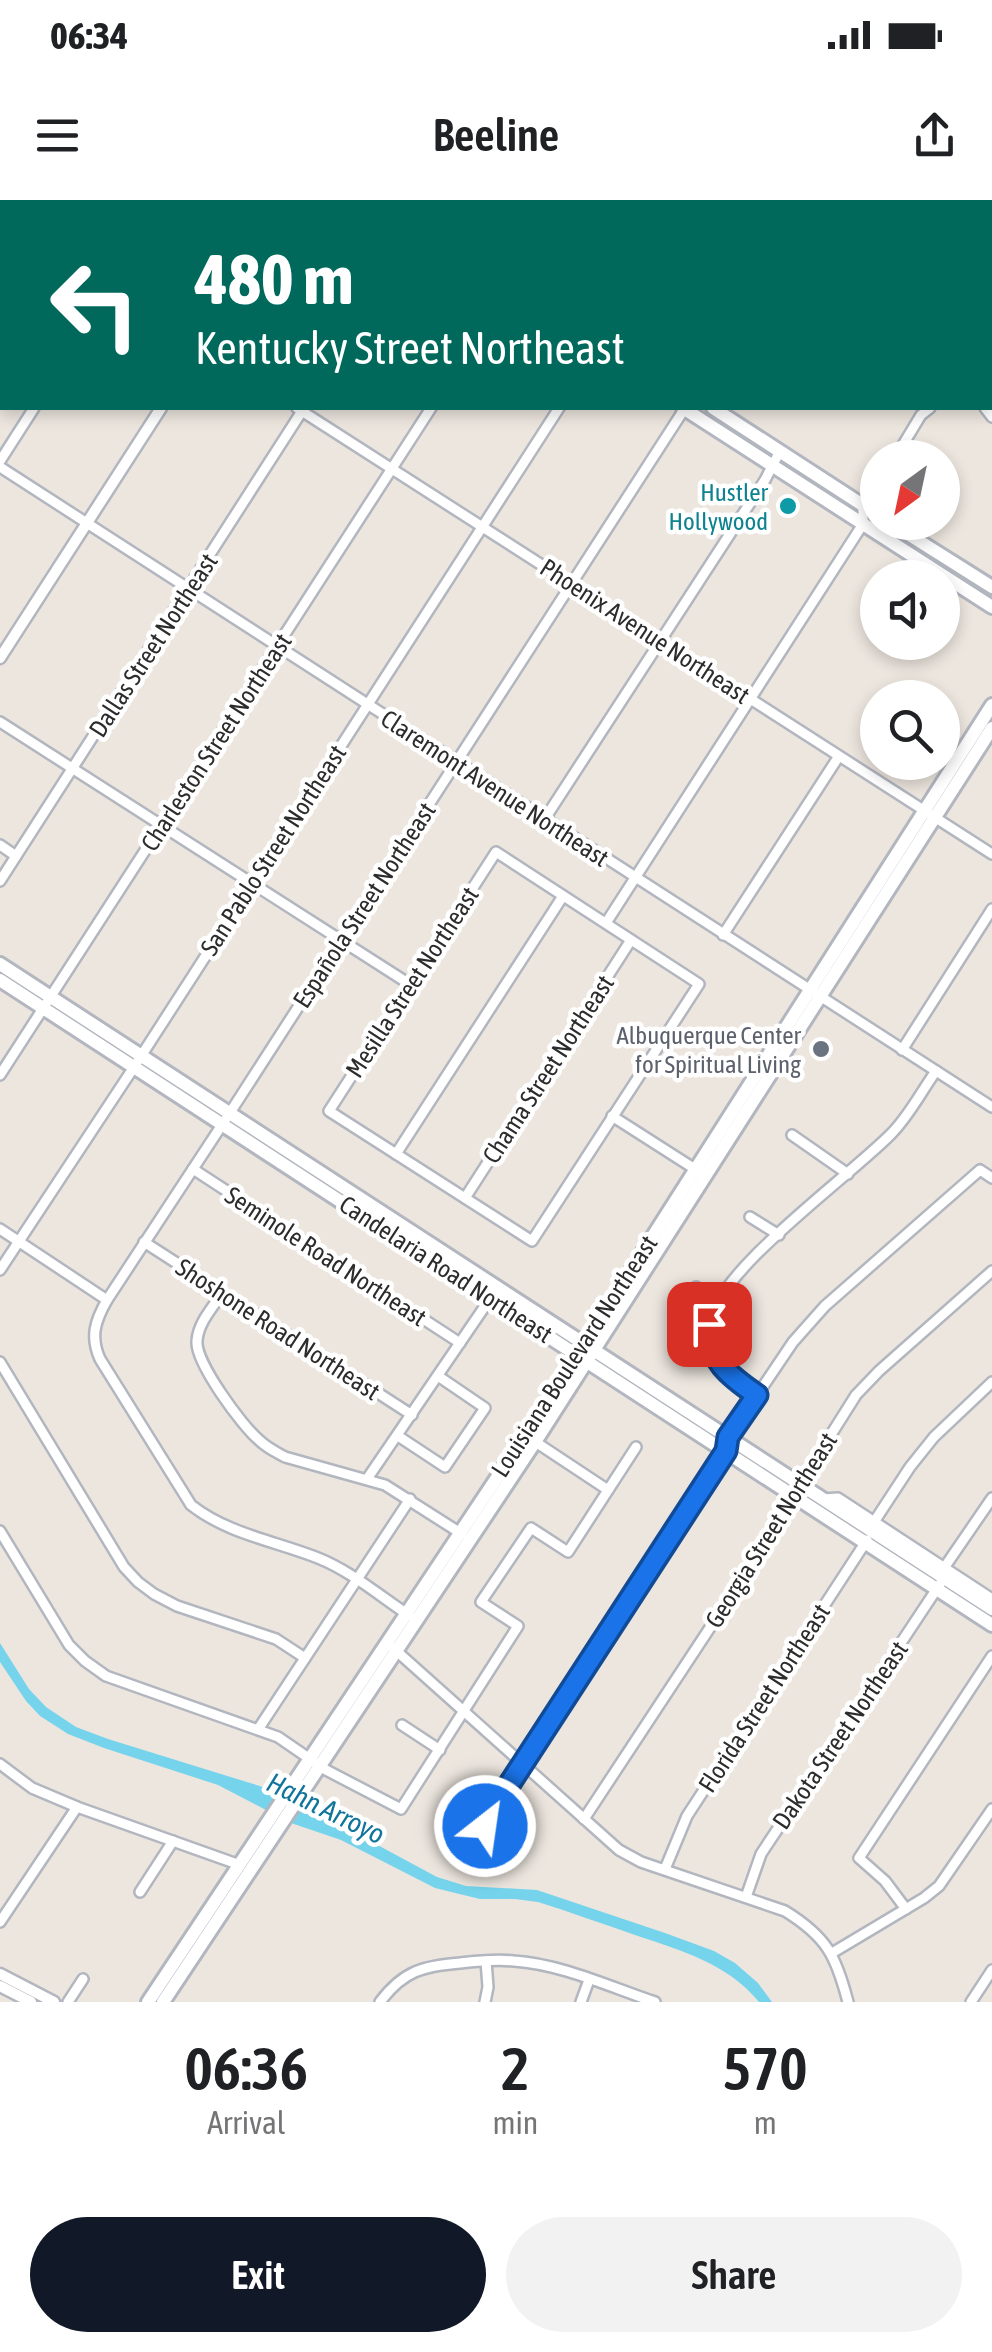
<!DOCTYPE html>
<meta charset="utf-8">
<style>
:root{--surface:#fff;--page:#f2f2f2;--text:#202124;--muted:#757577;--accent:#111827}
body{margin:0;font-family:"Asap Condensed",sans-serif;background:var(--page);color:var(--text);height:100vh;display:flex;flex-direction:column;font-size:38px;white-space:nowrap}
*{box-sizing:border-box;margin:0}
p{font-size:32px;color:var(--muted)}
.icon{flex:none;width:55px;height:55px;fill:none;stroke:currentColor;stroke-width:2;stroke-linecap:round;stroke-linejoin:round}
.map{position:relative;height:1802px;overflow:hidden}
.sheet{display:flex;flex-direction:column;background:var(--surface);flex:1}
.sheet>*{flex:none}
.guide{position:absolute;left:0px;top:0px;width:992px;height:210px;box-shadow:0 5px 15px #0003;background:#00695c;color:#fff;overflow:hidden}
.needle{width:65px;rotate:213deg}
.buttons{position:absolute;left:860px;top:240px;display:grid;gap:20px}
.buttons a{display:grid;place-items:center;width:100px;height:100px;border-radius:50%;background:var(--surface);box-shadow:0 5px 15px #0003;font-size:50px}
.pin{position:absolute;display:grid;place-items:center;width:85px;height:85px;color:#fff;margin:-42px;border-radius:20px;box-shadow:0 5px 15px #0006}
.me{position:absolute;width:110px;margin:-55px;rotate:30deg;stroke-linejoin:round;filter:drop-shadow(0 0 8px #0008)}
.turn{display:flex;align-items:center;gap:35px;height:210px;padding:0 30px;font-size:45px}
.turn .icon{width:130px;height:130px;stroke-width:2.5}
.turn b{display:block;font-size:70px;line-height:85px}
.eta{display:flex;justify-content:space-evenly;align-items:center;height:170px;text-align:center}
.eta b{font-size:60px;font-weight:600;line-height:70px}
.action{display:flex;gap:20px;margin-top:auto;padding:20px 30px}
.action a{flex:1;height:115px;border-radius:60px;background:var(--accent);color:#fff;font-size:40px;font-weight:600;line-height:115px;text-align:center}
.action a+a{background:var(--page);color:var(--text)}
.status{display:flex;justify-content:space-between;align-items:center;height:70px;padding:0 50px;background:var(--surface);direction:ltr}
.status svg{height:28px;fill:currentColor}
header{display:flex;justify-content:space-between;align-items:center;height:130px;padding:0 30px;background:var(--surface);font-size:45px;font-weight:600}
.map>svg:first-child{display:block}
.water{fill:#75d4ec}
.lines{fill:none;stroke-linecap:round;stroke-linejoin:round}
.minor-casing{stroke:#b2b6bf;stroke-width:14}
.tertiary-casing{stroke:#b2b6bf;stroke-width:15}
.secondary-casing{stroke:#b2b6bf;stroke-width:18}
.minor{stroke:#fff;stroke-width:9}
.tertiary{stroke:#fff;stroke-width:10}
.secondary{stroke:#fff;stroke-width:12}
.route-casing{stroke:#114b97;stroke-width:25}
.route{stroke:#1a73e8;stroke-width:18}
.culture-dot{fill:#0f9aa8;stroke:#fff;stroke-width:4}
.worship-dot{fill:#6b7280;stroke:#fff;stroke-width:4}
.labels{text-anchor:middle;stroke-width:9;stroke-linejoin:round;paint-order:stroke}
.culture-label{font-size:25px;fill:#0d838f;stroke:#fff;text-anchor:end}
.street-label{font-size:25px;fill:#2c2c2c;stroke:#fff}
.worship-label{font-size:25px;fill:#5b616d;stroke:#fff;text-anchor:end}
.water-label{font-size:28px;font-style:italic;fill:#11759b;stroke:#fff}
</style>
<div class="status"><b>06:34</b><svg viewBox="0 0 49 12"><path d="M0 12V9h3v3zM5 12V6h3v6zM10 12V3h3v9zM15 12V0h3v12zM26 1h20v11H26zM47 4h2v5h-2z"/></svg></div>
<header><svg class="icon" aria-label="menu" viewBox="0 0 24 24"><path d="M4 6h16M4 12h16M4 18h16"/></svg>Beeline<svg class="icon" aria-label="share" viewBox="0 0 24 24"><path d="M12 15V3M7 8l5-5 5 5M5 13v7h14v-7"/></svg></header>
<div class="map">
<svg width="992" height="1802" viewBox="0 0 992 1802">
<rect width="100%" height="100%" fill="#ede6df"/>
<path class="water" d="M0,1443L29,1489L46,1507L76,1527L108,1539L279,1592L437,1677L466,1686L537,1690L665,1733L714,1751L735,1763L758,1783L772,1802H759C727,1763 682,1751 635,1735C603,1724 570,1712 538,1702L515,1699H480L435,1688L341,1640L291,1623L218,1585L104,1548L68,1534L40,1516L26,1501L0,1462Z"/>
<g class="lines">
<g class="minor-casing">
<g id="minor">
<path d="M578,0V2"/>
<path d="M671,0V2"/>
<path d="M763,0V2"/>
<path d="M40,2L42,0"/>
<path d="M166,2L168,0"/>
<path d="M945,2L946,0"/>
<path d="M0,15L2,17"/>
<path d="M0,65L2,61"/>
<path d="M297,208L992,654"/>
<path d="M985,208L992,217"/>
<path d="M895,258L921,215L930,208"/>
<path d="M0,261L34,208"/>
<path d="M0,267L992,907"/>
<path d="M0,522L411,785"/>
<path d="M544,620L765,280L780,251"/>
<path d="M0,645L16,656"/>
<path d="M496,652L699,784L532,1041L329,911Z"/>
<path d="M0,681L304,208"/>
<path d="M606,723L863,324V306L878,284"/>
<path d="M723,735L839,556"/>
<path d="M902,850L992,709"/>
<path d="M0,875L431,208"/>
<path d="M612,916L698,971"/>
<path d="M792,935L848,974"/>
<path d="M396,954L563,696"/>
<path d="M193,969L460,1143"/>
<path d="M465,998L631,740"/>
<path d="M750,1017L779,1035"/>
<path d="M0,1029L107,1100"/>
<path d="M144,1042L412,1215"/>
<path d="M0,1070L134,867L559,208"/>
<path d="M696,1087L718,1101"/>
<path d="M223,1092C213,1107 198,1123 197,1141C195,1162 242,1226 259,1240C267,1248 276,1252 285,1257L385,1285L462,1334"/>
<path d="M0,1162L124,1367L138,1382L154,1394L177,1406L276,1439L305,1458"/>
<path d="M757,1195C731,1177 704,1158 710,1122C718,1070 850,976 891,934C909,916 921,892 936,871"/>
<path d="M398,1236L445,1267L485,1208L438,1176"/>
<path d="M531,1239L608,1290"/>
<path d="M367,1279L498,1087"/>
<path d="M824,1299L838,1298L992,1399"/>
<path d="M874,1322L910,1267L934,1237L992,1182"/>
<path d="M0,1331L69,1445L85,1461L106,1476L278,1537L326,1570L401,1609L518,1426L481,1402L531,1328L568,1352L636,1247"/>
<path d="M944,1368L992,1298"/>
<path d="M410,1416C381,1397 351,1371 318,1358C275,1341 228,1334 191,1305L100,1159C90,1137 95,1121 107,1100L233,908L685,208"/>
<path d="M392,1447L619,1650L641,1662L785,1711C827,1737 836,1756 848,1802"/>
<path d="M402,1525L440,1550"/>
<path d="M259,1528L410,1299"/>
<path d="M0,1564L32,1588L77,1607L240,1665"/>
<path d="M584,1619L796,1297L803,1279L856,1195L879,1171L992,1071"/>
<path d="M485,1626L487,1618L518,1570L726,1251L729,1237L793,1142L825,1106L980,970L992,978"/>
<path d="M665,1669L687,1616L867,1340"/>
<path d="M140,1692L173,1641"/>
<path d="M746,1697L761,1654L944,1378"/>
<path d="M906,1709L885,1681L859,1658L992,1456"/>
<path d="M0,1722L77,1607"/>
<path d="M832,1753L924,1698L939,1686L992,1609"/>
<path d="M68,1802L83,1779"/>
<path d="M380,1802C403,1771 423,1766 460,1763C477,1761 496,1759 514,1761C561,1764 610,1787 655,1802"/>
<path d="M485,1802L488,1787L486,1761"/>
<path d="M581,1802L589,1780"/>
<path d="M971,1802L992,1770"/>
</g>
</g>
<g class="tertiary-casing">
<g id="tertiary">
<path d="M292,2L294,0"/>
<path d="M0,458L161,208"/>
<path d="M0,1774L54,1802"/>
<path d="M0,1786L31,1802"/>
</g>
</g>
<g class="secondary-casing">
<g id="secondary">
<path d="M358,0L362,2"/>
<path d="M387,0L391,2"/>
<path d="M683,208L992,407"/>
<path d="M713,208L878,315"/>
<path d="M889,322L992,387"/>
<path d="M0,764L992,1409"/>
<path d="M0,780L992,1425"/>
<path d="M148,1802L542,1210L992,505"/>
<path d="M163,1802L535,1242L992,528"/>
</g>
</g>
<use href="#minor" class="minor"/>
<use href="#tertiary" class="tertiary"/>
<use href="#secondary" class="secondary"/>
</g>
<g class="lines">
<g class="route-casing">
<path id="route" d="M485,1626L488,1618L503,1594L726,1251L728,1237L757,1195C729,1176 708,1160 709,1124"/>
</g>
<use href="#route" class="route"/>
</g>
<circle class="culture-dot" cx="788" cy="306" r="10"/>
<circle class="worship-dot" cx="821" cy="849" r="10"/>
<g class="labels">
<g class="culture-label">
<text x="768" y="301">Hustler<tspan x="768" dy="29">Hollywood</tspan></text>
</g>
<g class="street-label">
<text transform="translate(645 431) rotate(33)" y="9">Phoenix Avenue Northeast</text>
<text transform="translate(153 445) rotate(-57)" y="9">Dallas Street Northeast</text>
<text transform="translate(216 542) rotate(-57)" y="9">Charleston Street Northeast</text>
<text transform="translate(495 588) rotate(33)" y="9">Claremont Avenue Northeast</text>
<text transform="translate(273 650) rotate(-57)" y="9">San Pablo Street Northeast</text>
<text transform="translate(364 705) rotate(-57)" y="9">Española Street Northeast</text>
<text transform="translate(412 782) rotate(-57)" y="9">Mesilla Street Northeast</text>
<text transform="translate(548 869) rotate(-57)" y="9">Chama Street Northeast</text>
<text transform="translate(326 1056) rotate(33)" y="9">Seminole Road Northeast</text>
<text transform="translate(446 1069) rotate(33)" y="9">Candelaria Road Northeast</text>
<text transform="translate(278 1129) rotate(33)" y="9">Shoshone Road Northeast</text>
<text transform="translate(574 1156) rotate(-57)" y="9">Louisiana Boulevard Northeast</text>
<text transform="translate(771 1330) rotate(-58)" y="9">Georgia Street Northeast</text>
<text transform="translate(764 1498) rotate(-57)" y="9">Florida Street Northeast</text>
<text transform="translate(840 1535) rotate(-56)" y="9">Dakota Street Northeast</text>
</g>
<g class="worship-label">
<text x="801" y="844">Albuquerque Center<tspan x="801" dy="29">for Spiritual Living</tspan></text>
</g>
<g class="water-label">
<text transform="translate(326 1608) rotate(26)" y="10">Hahn Arroyo</text>
</g>
</g>
</svg>
<div class="buttons">
<a><svg class="needle" viewBox="-14 -14 28 28"><path d="M0-13l5 13h-10z" fill="#e53935"/><path d="M0 13l5-13h-10z" fill="#757577"/></svg></a>
<a><svg class="icon" aria-label="sound" viewBox="0 0 24 24"><path d="M4 9h4l5-4v14l-5-4H4zM17 9q2 3 0 6"/></svg></a>
<a><svg class="icon" aria-label="search" viewBox="0 0 24 24"><circle cx="10" cy="10" r="6"/><path d="M15 15l6 6"/></svg></a>
</div>
<div class="pin" style="left:709px;top:1124px;background:#d93025"><svg class="icon" aria-label="arrive" viewBox="0 0 24 24"><path d="M6 21V4h12l-3 4 3 4H6"/></svg></div>
<svg class="me" style="left:485px;top:1626px" viewBox="-20 -20 40 40"><circle r="17" fill="#1a73e8" stroke="#fff" stroke-width="3"/><path d="M0-11L8 9 0 5-8 9z" fill="#fff"/></svg>
<div class="guide">
<div class="turn"><svg class="icon" aria-label="left" viewBox="0 0 24 24"><path d="M17 20v-9H6M10 6l-5 5 5 5"/></svg><div><b>480 m</b>Kentucky Street Northeast</div></div>
</div>
</div>
<section class="sheet">
<div class="eta">
<div><b>06:36</b><p>Arrival</p></div>
<div><b>2</b><p>min</p></div>
<div><b>570</b><p>m</p></div>
</div>
<div class="action"><a>Exit</a><a>Share</a></div>
</section>
